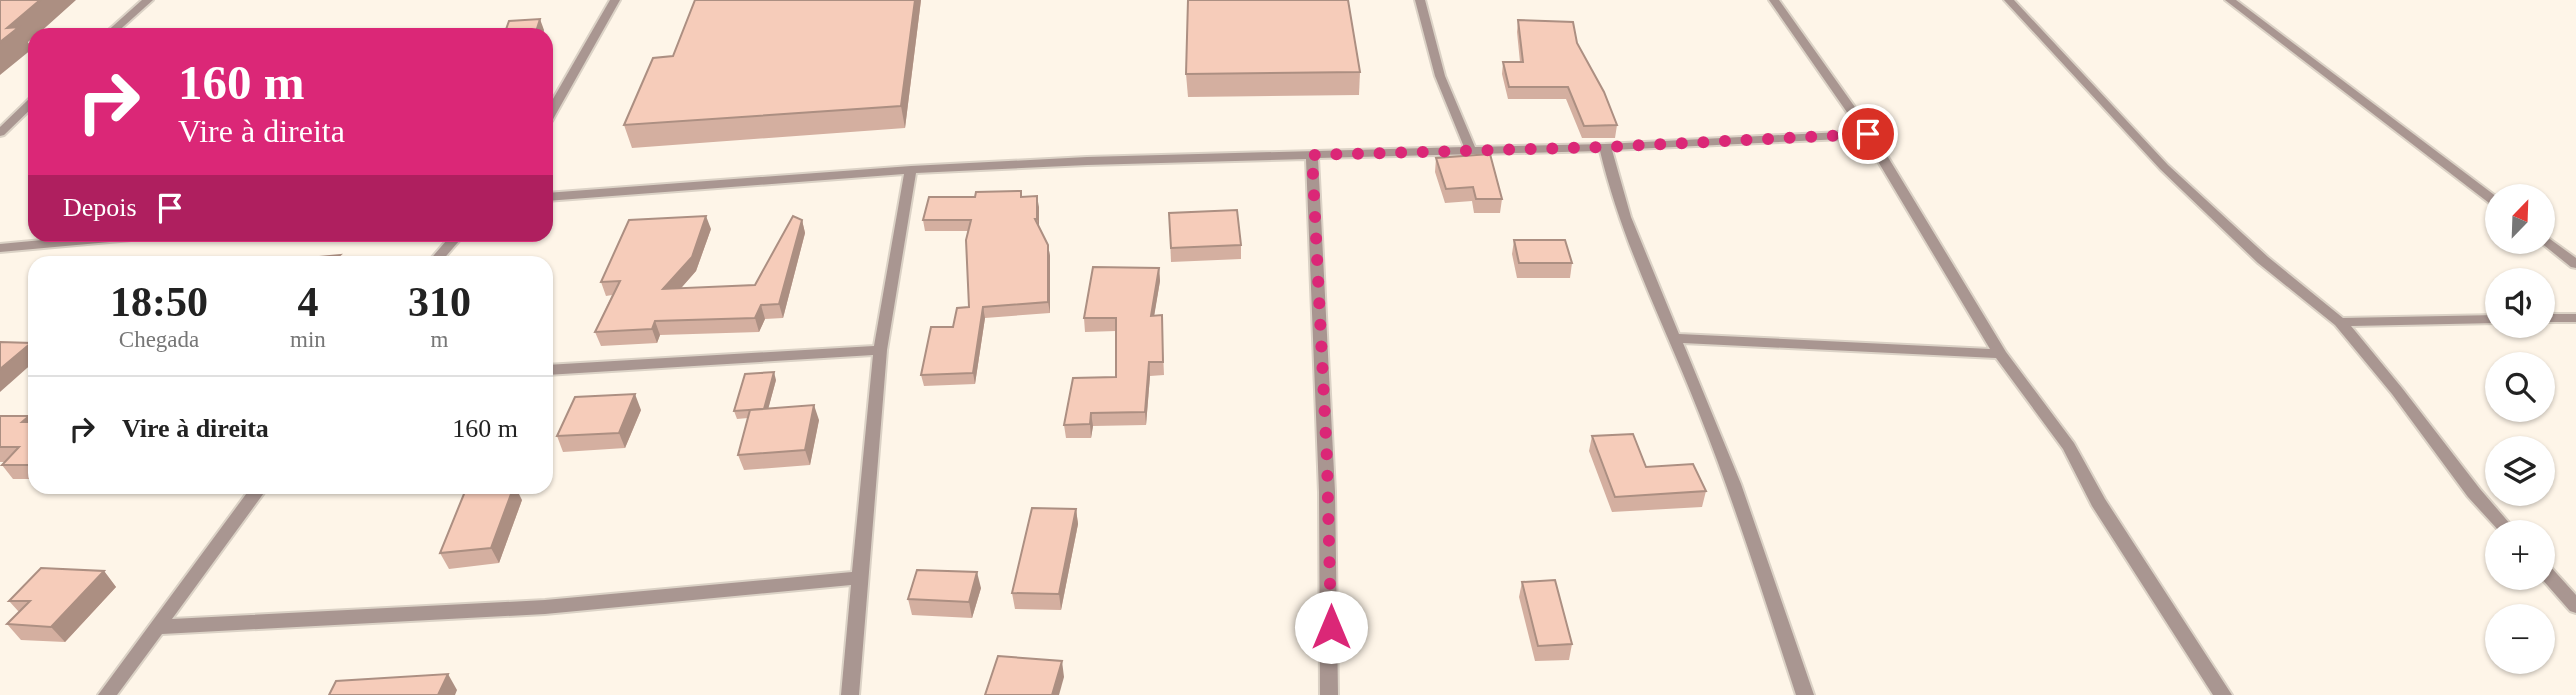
<!DOCTYPE html>
<html lang="pt">
<meta charset="utf-8">
<style>
:root{--surface:#fff;--page:#f2f2f2;--text:#222;--muted:#767676;--line:#e0e0e0}
body{margin:0;font-family:Georgia,serif;background:var(--page);color:var(--text);height:100vh;display:flex;flex-direction:column;font-size:26px;white-space:nowrap}
*{box-sizing:border-box;margin:0}
p{font-size:23px;color:var(--muted)}
.icon{flex:none;width:38px;height:38px;fill:none;stroke:currentColor;stroke-width:2;stroke-linecap:round;stroke-linejoin:round}
.map{position:relative;flex:1;overflow:hidden}
.panel{position:absolute;left:28px;top:256px;width:525px;height:238px;display:flex;flex-direction:column;background:var(--surface);border-radius:21px;box-shadow:0 2px 5px #0004}
.panel>*{flex:none}
.top-card{position:absolute;left:28px;top:28px;width:525px;height:214px;border-radius:21px;box-shadow:0 2px 5px #0004;background:#db2777;color:#fff;overflow:hidden}
.needle{width:46px;rotate:23deg}
.controls{position:absolute;left:2485px;top:184px;display:grid;gap:14px}
.controls a{display:grid;place-items:center;width:70px;height:70px;border-radius:50%;background:var(--surface);box-shadow:0 2px 5px #0004;font-size:35px}
.pin{position:absolute;display:grid;place-items:center;width:60px;height:60px;color:#fff;margin:-30px;border:4px solid #fff;border-radius:50%;box-shadow:0 2px 7px #0007}
.me{position:absolute;width:77px;margin:-38px;rotate:0deg;stroke-linejoin:round;filter:drop-shadow(0 0 5px #0008)}
.turn{display:flex;align-items:center;gap:24px;height:147px;padding:0 35px;font-size:32px}
.turn .icon{width:91px;height:91px;stroke-width:2.5}
.turn b{display:block;font-size:49px;line-height:60px}
.then{display:flex;align-items:center;height:66px;padding:0 35px;background:#0003;gap:14px;font-size:26px}
.eta{display:flex;justify-content:space-evenly;align-items:center;height:119px;text-align:center}
.eta b{font-size:42px;font-weight:600;line-height:49px}
ul{padding:0;list-style:none}
li{display:flex;align-items:center;gap:21px;height:105px;padding:0 35px;border-top:2px solid var(--line)}
li div{flex:1}
li b{display:block;font-size:26px}
li em{font-style:normal}
.map>svg:first-child{display:block}
.lines{fill:none;stroke-linecap:round;stroke-linejoin:round}
.minor-casing{stroke:#dbd2c6;stroke-width:4}
.minor{fill:#a99691;fill-rule:evenodd}
.wall{fill:#d4afa0}
.shaded-wall{fill:#ac8f82}
.building{fill:#f6ccba;stroke:#ac8f82;stroke-width:2}
.route{stroke:#db2777;stroke-width:12;stroke-dasharray:0 21.6}
</style>
<div class="map">
<svg width="2576" height="695" viewBox="0 0 2576 695">
<rect width="100%" height="100%" fill="#fef5e8"/>
<g class="lines">
<g class="minor-casing">
<g id="minor">
<path d="M142,0H153L114,35H103Z"/>
<path d="M610,0H620L552,121L546,124V111Z"/>
<path d="M1415,0H1425L1445,76L1475,147L1605,144L1860,131L1769,0H1779L1874,134L2006,352L2074,443L2105,499L2232,695H2213L2092,506L2063,449L1996,358L1683,343L1741,484L1814,695H1796C1765,601 1736,506 1699,413C1665,326 1622,243 1600,151L1318,158L1335,492L1338,695H1320L1319,492L1306,159L1087,165L916,173L887,350L859,695H841L851,585L545,614L162,634L117,695H98L252,486H269L172,619L545,600L852,572L873,355L546,375V365L874,346L904,174L546,201V193L911,166L1087,157L1464,147L1435,76ZM1864,138L1990,349L1679,334L1631,217L1612,150Z"/>
<path d="M2004,0H2014L2168,165L2268,257L2343,318L2497,315V323L2351,326L2402,388L2480,489L2517,532H2500L2468,497L2392,394L2335,325L2258,263L2160,169Z"/>
<path d="M2225,0H2236L2497,197V207L2493,206Z"/>
<path d="M35,96V105L4,135L0,136V127L31,97Z"/>
<path d="M106,234H159L153,238L0,252V244Z"/>
<path d="M452,234H465L441,262H428Z"/>
<path d="M2543,234L2576,258V268L2571,267L2540,242H2543Z"/>
<rect x="2543" y="314" width="33" height="8"/>
<path d="M2543,563L2549,565L2576,595V613L2570,611L2541,578H2543Z"/>
</g>
</g>
<use href="#minor" class="minor"/>
</g>
<g class="wall">
<path d="M695,0H921L905,128L632,148L624,125L673,56Z"/>
<path d="M1518,20L1577,43L1617,125L1615,138H1582L1566,99H1508L1502,74L1503,62H1520L1517,32Z"/>
<path d="M1360,72L1359,95L1188,97L1186,74Z"/>
<path d="M1436,158L1502,199L1500,213H1474L1472,201L1445,203L1435,172Z"/>
<path d="M1021,191L1022,196H1037L1039,227L1048,245L1050,256V313L985,318L975,384L924,386L921,375L953,327L969,307V231H925L923,220L975,197Z"/>
<path d="M1169,213L1241,245V259L1171,262Z"/>
<path d="M802,220L805,233L783,318L765,319L759,332L660,335L657,343L601,346L595,332L612,295L606,296L601,282L711,229L696,271L681,288L755,285Z"/>
<path d="M1514,240L1572,263L1570,278H1517L1512,254Z"/>
<path d="M1159,268L1160,281L1154,315L1162,328L1164,375L1150,376L1146,425L1093,426L1091,438H1066L1064,425L1116,377V331L1085,332L1084,318Z"/>
<path d="M776,380L768,409L819,420L810,465L744,470L738,455L748,418L737,419L734,411Z"/>
<path d="M641,410L625,448L563,452L557,436Z"/>
<path d="M0,416L35,422V479H13L2,465L5,462H0Z"/>
<path d="M1592,436L1646,467L1706,491L1702,507L1612,512L1589,451Z"/>
<path d="M68,486H130L70,489Z"/>
<path d="M522,500L499,563L449,569L440,553Z"/>
<path d="M1076,509L1078,524L1061,610L1015,609L1012,593Z"/>
<path d="M104,571L116,587L65,642L21,640L7,624L19,612L9,601Z"/>
<path d="M1522,582L1572,644L1569,660L1535,661L1519,597Z"/>
<path d="M981,588L972,618L912,615L908,599Z"/>
</g>
<g class="shaded-wall">
<path d="M40,0H76L37,35H35V36L28,42L32,49L0,75V42L7,28Z"/>
<path d="M915,0H921L905,128L901,106Z"/>
<path d="M540,19L544,30L543,35H535Z"/>
<path d="M1037,196L1039,207V230L1037,219Z"/>
<path d="M706,216L711,229L696,271L668,303L663,289Z"/>
<path d="M802,220L805,233L783,318L779,304Z"/>
<path d="M1048,245L1050,256V313L1048,302Z"/>
<path d="M340,255L344,262H332Z"/>
<path d="M1159,268L1160,281L1152,329L1151,316Z"/>
<path d="M761,305L765,319L759,332L755,318Z"/>
<path d="M983,307L985,318L975,384L973,373Z"/>
<path d="M655,321L660,335L657,343L652,329Z"/>
<path d="M31,343L35,349V361L0,392V369Z"/>
<path d="M1149,362L1150,376L1146,425L1145,412Z"/>
<path d="M774,372L776,380L766,417L764,409Z"/>
<path d="M635,394L641,410L625,448L619,433Z"/>
<path d="M814,405L819,420L810,465L805,450Z"/>
<path d="M1091,413L1093,426L1091,438L1090,424Z"/>
<path d="M29,416L35,423L22,422Z"/>
<path d="M514,486H515L522,500L499,563L491,548Z"/>
<path d="M1076,509L1078,524L1061,610L1059,594Z"/>
<path d="M104,571L116,587L65,642L51,627Z"/>
<path d="M977,572L981,588L972,618L969,602Z"/>
<path d="M1062,661L1064,677L1059,695H1052Z"/>
<path d="M448,674L457,690L455,695H438Z"/>
</g>
<g class="building">
<path d="M0,0H40L7,28L19,27L0,42Z"/>
<path d="M695,0H915L901,106L624,125L653,58L673,56Z"/>
<path d="M1188,0H1348L1360,72L1186,74Z"/>
<path d="M540,19L535,35H504L509,21Z"/>
<path d="M1518,20L1573,22L1577,43L1604,92L1617,125L1584,126L1568,87H1509L1503,62H1523Z"/>
<path d="M1490,154L1502,199H1476L1473,187L1446,189L1436,158Z"/>
<path d="M1021,191V197L1037,196V219H1035L1048,245V302L983,307L973,373L921,375L931,327H953L957,308L969,307L966,240L971,220H923L929,197H975L976,192Z"/>
<path d="M1237,210L1241,245L1171,248L1169,213Z"/>
<path d="M706,216L692,257L663,289L755,285L793,216L802,220L779,304L761,305L755,318L655,321L652,329L595,332L620,281L601,282L629,220Z"/>
<path d="M1514,240H1565L1572,263H1519Z"/>
<path d="M340,255L332,262H285L288,260Z"/>
<path d="M1093,267L1159,268L1151,316L1162,315L1163,362H1149L1145,412L1091,413L1090,424L1064,425L1073,378L1116,377V318H1084Z"/>
<path d="M0,342L31,343L0,369Z"/>
<path d="M774,372L764,409L734,411L745,374Z"/>
<path d="M635,394L619,433L557,436L575,397Z"/>
<path d="M814,405L805,450L738,455L750,410Z"/>
<path d="M0,416H29L22,422H35V465H2L19,447H0Z"/>
<path d="M1633,434L1646,467L1693,464L1706,491L1615,497L1592,436Z"/>
<path d="M495,486H514L491,548L440,553L466,489Z"/>
<path d="M1032,508L1076,509L1059,594L1012,593Z"/>
<path d="M41,568L104,571L51,627L7,624L30,601H9Z"/>
<path d="M917,570L977,572L969,602L908,599Z"/>
<path d="M1555,580L1572,644L1538,646L1522,582Z"/>
<path d="M998,656L1062,661L1052,695H985Z"/>
<path d="M448,674L438,695H329L336,681Z"/>
</g>
<g class="lines">
<path class="route" d="M1331,627L1327,461L1312,155L1605,147L1868,134"/>
</g>
</svg>
<div class="controls">
<a><svg class="needle" viewBox="-14 -14 28 28"><path d="M0-13l5 13h-10z" fill="#e53935"/><path d="M0 13l5-13h-10z" fill="#767676"/></svg></a>
<a><svg class="icon" aria-label="sound" viewBox="0 0 24 24"><path d="M4 9h4l5-4v14l-5-4H4zM17 9q2 3 0 6"/></svg></a>
<a><svg class="icon" aria-label="search" viewBox="0 0 24 24"><circle cx="10" cy="10" r="6"/><path d="M15 15l6 6"/></svg></a>
<a><svg class="icon" aria-label="layers" viewBox="0 0 24 24"><path d="M12 4l9 5-9 5-9-5zM3 14l9 5 9-5"/></svg></a>
<a>+</a>
<a>−</a>
</div>
<div class="pin" style="left:1868px;top:134px;background:#d93025"><svg class="icon" aria-label="arrive" viewBox="0 0 24 24"><path d="M6 21V4h12l-3 4 3 4H6"/></svg></div>
<svg class="me" style="left:1331px;top:627px" viewBox="-20 -20 40 40"><circle r="19" fill="#fff"/><path d="M0-13L10 11 0 6-10 11z" fill="#db2777"/></svg>
<div class="top-card">
<div class="turn"><svg class="icon" aria-label="right" viewBox="0 0 24 24"><path d="M7 20v-9h11M14 6l5 5-5 5"/></svg><div><b>160 m</b>Vire à direita</div></div>
<div class="then">Depois<svg class="icon" aria-label="arrive" viewBox="0 0 24 24"><path d="M6 21V4h12l-3 4 3 4H6"/></svg></div>
</div>
<section class="panel">
<div class="eta">
<div><b>18:50</b><p>Chegada</p></div>
<div><b>4</b><p>min</p></div>
<div><b>310</b><p>m</p></div>
</div>
<ul>
<li><svg class="icon" aria-label="right" viewBox="0 0 24 24"><path d="M7 20v-9h11M14 6l5 5-5 5"/></svg><div><b>Vire à direita</b></div><em>160 m</em></li>
</ul>
</section>
</div>
